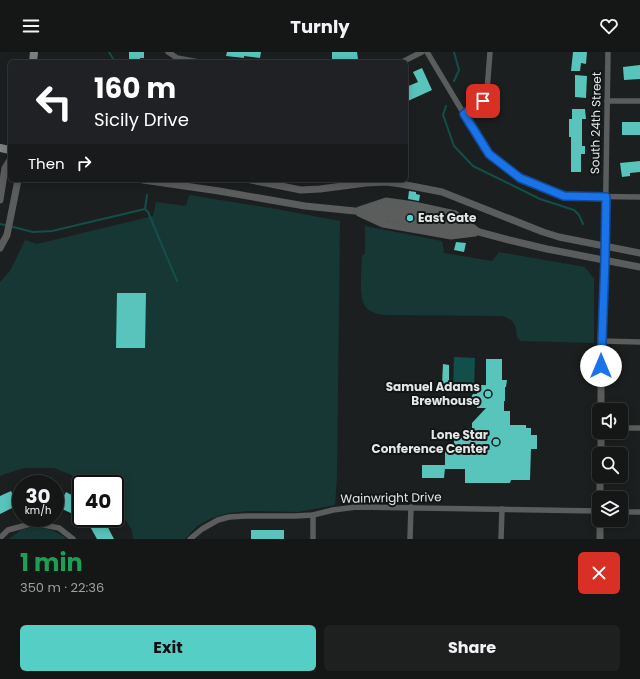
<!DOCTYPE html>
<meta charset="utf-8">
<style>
:root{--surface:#151717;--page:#1e2020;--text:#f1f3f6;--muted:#9d9fa1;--line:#343636;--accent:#55cec6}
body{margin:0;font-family:Poppins,sans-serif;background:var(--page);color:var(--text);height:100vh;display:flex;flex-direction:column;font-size:15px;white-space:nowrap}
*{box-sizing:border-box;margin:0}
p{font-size:13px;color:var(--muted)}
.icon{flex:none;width:22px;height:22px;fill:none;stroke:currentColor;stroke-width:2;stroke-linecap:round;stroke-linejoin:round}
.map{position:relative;height:487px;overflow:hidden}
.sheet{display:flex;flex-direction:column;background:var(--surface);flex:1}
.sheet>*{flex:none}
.banner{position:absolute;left:8px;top:8px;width:400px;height:122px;border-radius:6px;box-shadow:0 2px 10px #0003,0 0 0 1px var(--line);background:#202124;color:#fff;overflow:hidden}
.fabs{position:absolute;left:592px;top:351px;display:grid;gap:8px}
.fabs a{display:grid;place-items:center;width:36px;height:36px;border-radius:6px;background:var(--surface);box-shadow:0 2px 10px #0003,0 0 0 1px var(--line);font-size:20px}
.speed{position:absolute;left:12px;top:423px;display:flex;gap:8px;font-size:20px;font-weight:700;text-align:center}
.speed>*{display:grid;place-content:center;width:52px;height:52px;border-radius:50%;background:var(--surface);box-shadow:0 2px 10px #0003,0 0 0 1px var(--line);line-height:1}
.speed small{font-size:10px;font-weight:400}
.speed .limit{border:2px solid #111;border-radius:6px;background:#fff;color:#111}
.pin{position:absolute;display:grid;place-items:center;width:34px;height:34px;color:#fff;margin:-17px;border-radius:8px;box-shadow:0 2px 6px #0006}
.me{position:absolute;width:44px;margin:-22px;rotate:0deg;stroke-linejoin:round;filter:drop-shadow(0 0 3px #0008)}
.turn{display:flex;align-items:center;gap:14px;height:84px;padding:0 20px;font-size:18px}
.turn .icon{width:52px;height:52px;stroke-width:2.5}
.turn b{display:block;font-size:28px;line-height:34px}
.then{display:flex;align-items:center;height:38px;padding:0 20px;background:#0003;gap:8px;font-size:15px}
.round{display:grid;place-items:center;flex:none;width:42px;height:42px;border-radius:6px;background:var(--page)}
.summary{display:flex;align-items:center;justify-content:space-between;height:68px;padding:0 20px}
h1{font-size:24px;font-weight:700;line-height:30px;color:#1e9e55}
.action{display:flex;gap:8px;margin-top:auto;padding:8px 20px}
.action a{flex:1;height:46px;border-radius:6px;background:var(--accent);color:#111;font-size:16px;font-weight:700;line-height:46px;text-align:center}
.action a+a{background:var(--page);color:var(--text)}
header{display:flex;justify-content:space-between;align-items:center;height:52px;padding:0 20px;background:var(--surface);font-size:18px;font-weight:700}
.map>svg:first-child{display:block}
.green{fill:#173735}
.water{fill:#124f4b}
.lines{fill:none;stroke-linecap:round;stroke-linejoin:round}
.stream{stroke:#124f4b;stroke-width:2}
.building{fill:#58c4bc}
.minor{stroke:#5b5d5d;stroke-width:5.5}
.tertiary{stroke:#5b5d5d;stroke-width:7}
.secondary{stroke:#7e8181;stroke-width:8}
.route-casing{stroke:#114b97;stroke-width:10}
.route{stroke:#1a73e8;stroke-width:7}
.poi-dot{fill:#55cec6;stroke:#131616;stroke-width:1.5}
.labels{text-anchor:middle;stroke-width:4;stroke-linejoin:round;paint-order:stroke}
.street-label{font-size:12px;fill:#e5e7e7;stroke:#131616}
.poi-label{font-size:12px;font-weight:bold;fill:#e5e7e7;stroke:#131616;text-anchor:end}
</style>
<header><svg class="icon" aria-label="menu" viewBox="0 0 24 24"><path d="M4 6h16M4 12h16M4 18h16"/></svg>Turnly<svg class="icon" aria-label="heart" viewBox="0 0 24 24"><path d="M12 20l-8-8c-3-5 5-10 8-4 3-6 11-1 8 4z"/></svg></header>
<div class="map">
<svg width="640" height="487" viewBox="0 0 640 487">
<rect width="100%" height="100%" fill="#1c1f1f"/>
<g class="green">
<path d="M189,143L276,157L340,169L337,424L335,453L298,460L248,459L228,461L212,466L197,474L185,487H133L132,478L115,452V432H88L74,424L54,416H24L5,422L0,424V230L10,219L25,188L37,192L153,164L156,150L186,154Z"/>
<path d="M365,174L442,189L444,201L492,209L499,200L585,215L594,227V291L521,289C511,284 524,272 503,264L384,263C361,260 361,248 361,228C361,220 362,211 362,203L365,202Z"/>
<path d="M32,475C47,476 55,478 67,487H9L21,478Z"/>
</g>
<path class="water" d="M454,305L475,306L474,339H453Z"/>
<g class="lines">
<g class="stream">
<path d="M109,0L115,10"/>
<path d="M454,0L459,18L454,29"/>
<path d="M446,54L443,63L454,94L473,114L540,147L574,158L579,163L583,172"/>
<path d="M145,157L148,160L177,229"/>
<path d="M0,172L5,173"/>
<path d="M13,175L33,180L52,179L145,157L147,143"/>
</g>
</g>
<g class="building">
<path d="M129,0H144V6H140V10L129,9Z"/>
<path d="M227,0H261L260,6L244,4V6L226,4Z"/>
<path d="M332,0H357L358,7L332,10Z"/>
<path d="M573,0H587L586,12L581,11L580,19H571Z"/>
<path d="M640,13V27L624,28L623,15Z"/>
<path d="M422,16L432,38L408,49L406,44V35L418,30L413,20Z"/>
<path d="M575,23L587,24L586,46L575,45Z"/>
<path d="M572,57H585L586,67H582V94H585V102H581V120H571V85H569V67H572Z"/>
<rect x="622" y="70" width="18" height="13"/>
<path d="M640,109V120L630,121V124L622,125L620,111Z"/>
<path d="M409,139L416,140V142L420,143L419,149L408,147Z"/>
<path d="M456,190L466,191L464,200L454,198Z"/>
<path d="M117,241H146L145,296H116Z"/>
<path d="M486,307H502V328H507L506,335H505V349H504V359H510V373H526V376H531V383H537V397H531L530,428H511L510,431H465V417H445V416L444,426H422V413H445V398H454V384H463L466,378L468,377L472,376V371L486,356H477V351H469L470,347L473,342H477V333H486Z"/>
<path d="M443,312L449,313V332H442Z"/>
<path d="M11,439L16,450L12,452L14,455L0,462V444Z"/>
<path d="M66,440L81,448V467L79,470L71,465L73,462L62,457L64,453L60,451Z"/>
<path d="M98,466H103L114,487H97L88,471Z"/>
<rect x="251" y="478" width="33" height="9"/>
</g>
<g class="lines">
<g class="minor">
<path d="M168,0L177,6L199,10"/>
<path d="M427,0L464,62L489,102L520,126L564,144L640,145"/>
<path d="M402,10L422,0"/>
<path d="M607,49H640"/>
<path d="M464,62L483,49L487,39L490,0"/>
<path d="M605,194L608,0"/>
<path d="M601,289L640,290"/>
<path d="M621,376H640"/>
<path d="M621,460H640"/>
<path d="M0,486L8,478L34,471L59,476L73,487"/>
<path d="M190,487L202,477L218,468L229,465L246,464H295L313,463L333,458L356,455L599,459"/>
<path d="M313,487V463"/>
<path d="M410,487L411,455"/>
<path d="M501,487L502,457"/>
</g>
<g class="tertiary">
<path d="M143,128L219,139L305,154L355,159L385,160L453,173L509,188L547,197L640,215"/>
<path d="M251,128L301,138L320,137L366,131L386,130L401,132L442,140L543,180L559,185L640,201"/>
<path d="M0,148L5,116L10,108"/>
<path d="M375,156L386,155L412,159L454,167L462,171"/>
<path d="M359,158L386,149L414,153L455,162L476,178"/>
<path d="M359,161L383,172L429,180L451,184L475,181"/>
<path d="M372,163L452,178L463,179"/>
<path d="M0,196L7,183L18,128"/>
<path d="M601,358V289L605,194"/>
<path d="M601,402V380"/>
<path d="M600,446V424"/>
<path d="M600,487V468"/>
</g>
<g class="secondary">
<path d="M33,10L34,0"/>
<path d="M0,96L10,98"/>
</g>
</g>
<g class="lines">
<g class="route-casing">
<path id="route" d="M483,49L464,62L489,102L520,126L564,144L606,145L605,208L602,289L601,314"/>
</g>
<use href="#route" class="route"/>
</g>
<g class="poi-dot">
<circle cx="410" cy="166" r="4"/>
<circle cx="488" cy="342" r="4"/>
<circle cx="496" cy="390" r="4"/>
</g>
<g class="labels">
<g class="street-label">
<text transform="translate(596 71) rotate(-89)" y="4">South 24th Street</text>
<text transform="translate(391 446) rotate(-1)" y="4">Wainwright Drive</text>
</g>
<g class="poi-label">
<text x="418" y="170" text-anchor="start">East Gate</text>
<text x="480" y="339">Samuel Adams<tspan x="480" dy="14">Brewhouse</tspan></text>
<text x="488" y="387">Lone Star<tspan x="488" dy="14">Conference Center</tspan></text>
</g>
</g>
</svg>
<div class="fabs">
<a><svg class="icon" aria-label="sound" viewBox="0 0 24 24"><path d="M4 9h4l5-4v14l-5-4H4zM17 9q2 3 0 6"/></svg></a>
<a><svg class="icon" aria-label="search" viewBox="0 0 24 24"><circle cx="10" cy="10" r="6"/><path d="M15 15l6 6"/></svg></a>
<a><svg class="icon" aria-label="layers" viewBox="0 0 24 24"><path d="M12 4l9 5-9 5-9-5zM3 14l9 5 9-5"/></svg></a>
</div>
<div class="speed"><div>30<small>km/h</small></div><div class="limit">40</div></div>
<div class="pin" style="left:483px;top:49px;background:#d93025"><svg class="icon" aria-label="arrive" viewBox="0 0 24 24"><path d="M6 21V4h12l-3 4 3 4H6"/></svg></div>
<svg class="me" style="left:601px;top:314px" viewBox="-20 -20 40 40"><circle r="19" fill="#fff"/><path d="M0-13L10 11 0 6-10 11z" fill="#1a73e8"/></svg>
<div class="banner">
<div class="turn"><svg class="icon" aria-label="left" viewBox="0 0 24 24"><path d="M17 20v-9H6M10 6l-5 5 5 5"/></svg><div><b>160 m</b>Sicily Drive</div></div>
<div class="then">Then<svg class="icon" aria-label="right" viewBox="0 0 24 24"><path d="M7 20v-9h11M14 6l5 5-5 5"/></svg></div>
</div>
</div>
<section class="sheet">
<div class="summary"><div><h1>1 min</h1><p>350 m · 22:36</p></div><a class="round" style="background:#d93025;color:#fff"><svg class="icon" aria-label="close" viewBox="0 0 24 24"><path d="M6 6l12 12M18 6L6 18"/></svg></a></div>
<div class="action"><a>Exit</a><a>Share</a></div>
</section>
